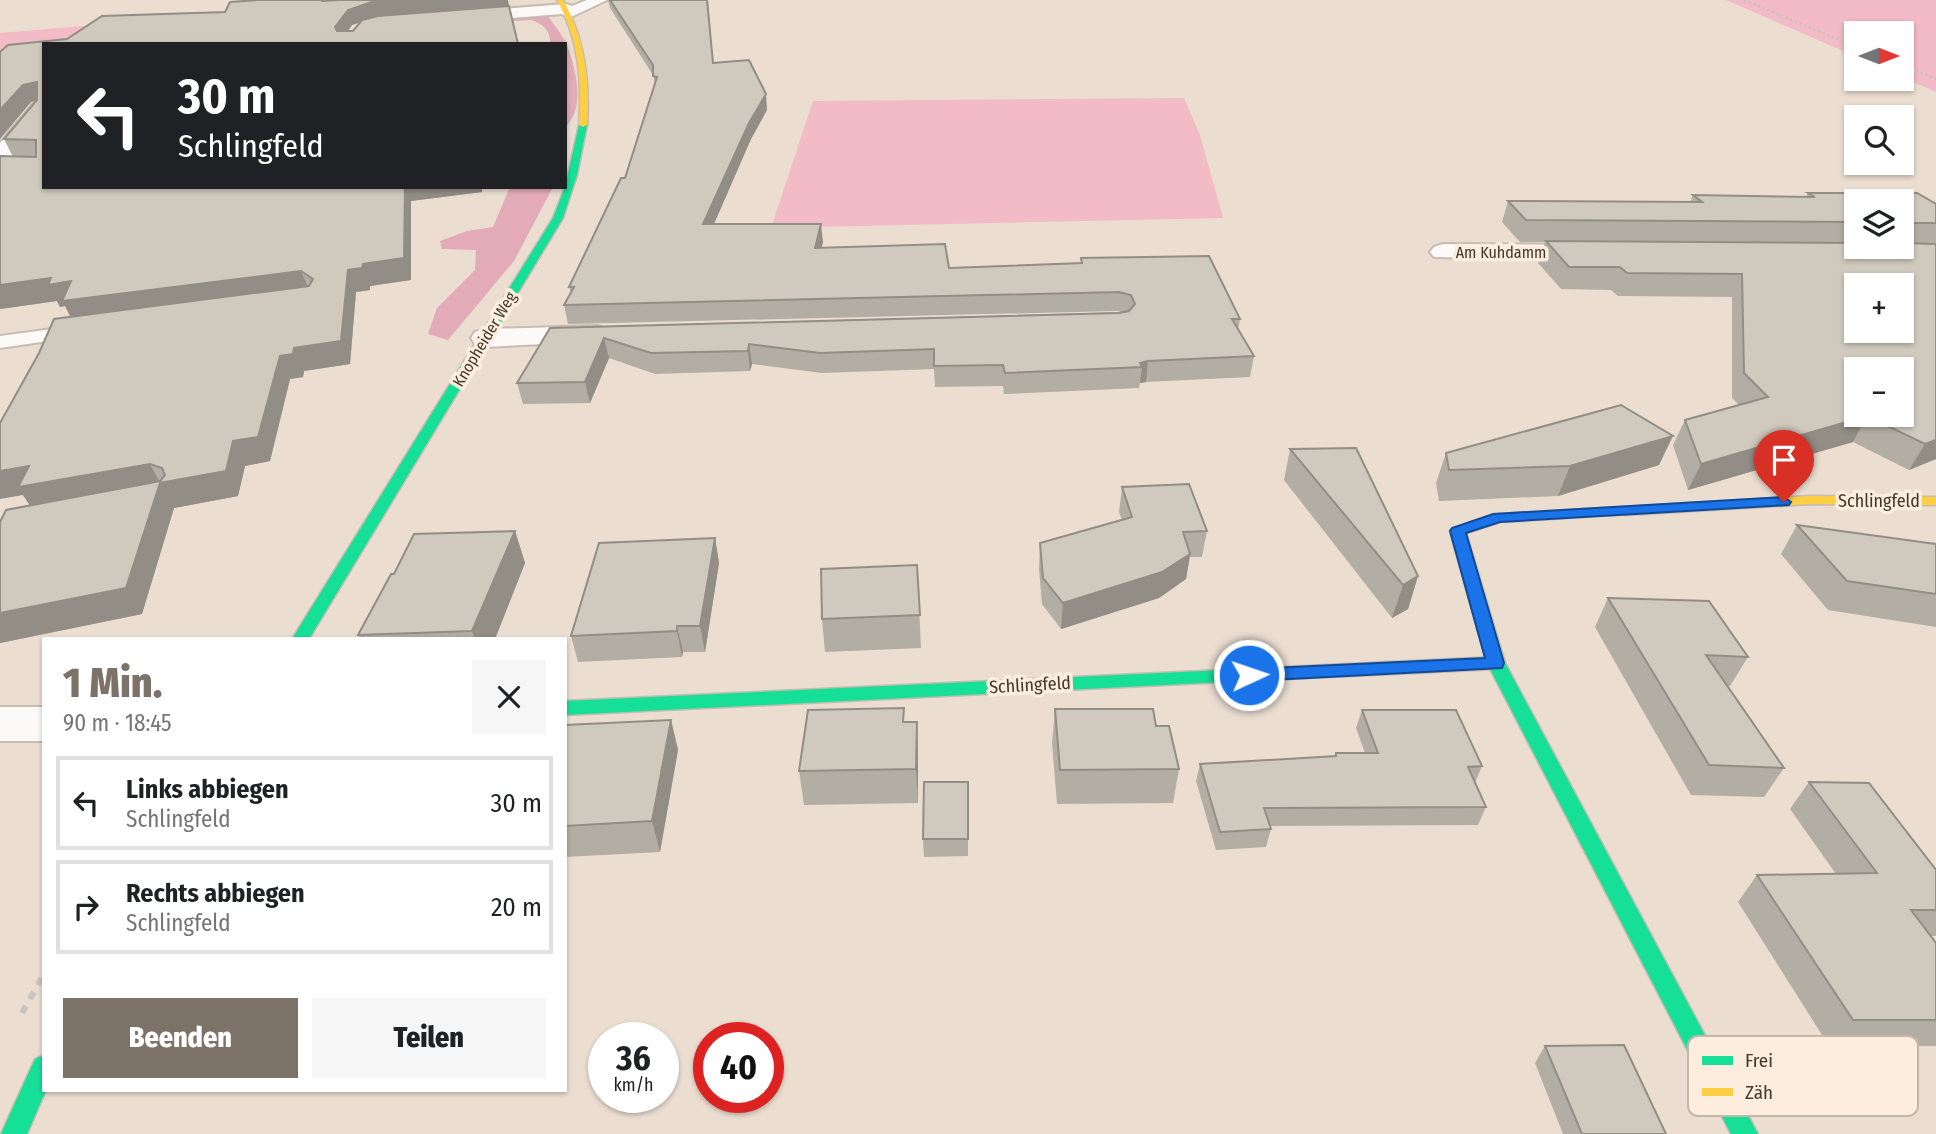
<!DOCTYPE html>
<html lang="de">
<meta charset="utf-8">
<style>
:root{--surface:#fff;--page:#f6f6f6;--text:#202124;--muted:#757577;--line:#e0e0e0;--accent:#7c7267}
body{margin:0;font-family:"Fira Sans Condensed",sans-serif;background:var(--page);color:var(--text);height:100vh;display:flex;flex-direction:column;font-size:26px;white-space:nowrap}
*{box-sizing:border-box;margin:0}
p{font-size:23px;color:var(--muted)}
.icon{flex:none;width:38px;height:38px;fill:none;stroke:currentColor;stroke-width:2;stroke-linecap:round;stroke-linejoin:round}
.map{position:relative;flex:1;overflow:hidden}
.drawer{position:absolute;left:42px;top:637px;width:525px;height:455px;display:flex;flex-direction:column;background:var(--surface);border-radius:0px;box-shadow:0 2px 5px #0004}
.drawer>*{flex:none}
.guide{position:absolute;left:42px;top:42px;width:525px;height:147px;border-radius:0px;box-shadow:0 2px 5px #0004;background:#202124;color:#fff;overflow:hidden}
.needle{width:46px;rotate:90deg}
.controls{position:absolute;left:1844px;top:21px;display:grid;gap:14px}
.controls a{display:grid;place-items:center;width:70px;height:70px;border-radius:0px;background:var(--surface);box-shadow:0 2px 5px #0004;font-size:35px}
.speed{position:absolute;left:588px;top:1022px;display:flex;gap:14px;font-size:35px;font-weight:700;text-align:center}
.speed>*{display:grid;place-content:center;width:91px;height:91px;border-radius:50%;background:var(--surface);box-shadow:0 2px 5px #0004;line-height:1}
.speed small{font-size:18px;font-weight:400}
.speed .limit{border:10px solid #d22;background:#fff;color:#111}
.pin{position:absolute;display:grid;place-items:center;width:60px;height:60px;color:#fff;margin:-72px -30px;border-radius:50% 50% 50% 0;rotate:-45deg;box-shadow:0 0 7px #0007}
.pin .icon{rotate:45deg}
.me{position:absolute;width:77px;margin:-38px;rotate:87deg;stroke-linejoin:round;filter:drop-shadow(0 0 5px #0008)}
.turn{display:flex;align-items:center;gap:24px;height:147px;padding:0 21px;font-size:32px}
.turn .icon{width:91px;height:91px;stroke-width:2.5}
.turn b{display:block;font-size:49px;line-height:60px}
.round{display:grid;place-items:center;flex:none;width:74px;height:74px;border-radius:0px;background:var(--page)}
.summary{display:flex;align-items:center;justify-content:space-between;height:119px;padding:0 21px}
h1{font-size:42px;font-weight:800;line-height:52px;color:var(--accent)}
.primary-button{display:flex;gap:14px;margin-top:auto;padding:14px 21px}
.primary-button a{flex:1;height:80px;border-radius:0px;background:var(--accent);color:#fff;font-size:28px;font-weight:800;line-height:80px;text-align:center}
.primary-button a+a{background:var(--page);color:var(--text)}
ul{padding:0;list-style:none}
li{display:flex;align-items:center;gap:21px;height:94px;margin:0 14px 10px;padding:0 7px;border:4px solid var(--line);border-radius:0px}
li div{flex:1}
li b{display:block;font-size:26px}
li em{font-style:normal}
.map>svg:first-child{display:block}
.green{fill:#f2bbc5}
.forest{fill:#e3abb7}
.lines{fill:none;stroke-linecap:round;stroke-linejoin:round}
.lane-casing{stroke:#c6bcb2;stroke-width:4}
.street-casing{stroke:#c6bcb2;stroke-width:4}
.fast-casing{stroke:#c6bcb2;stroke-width:3}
.slow-casing{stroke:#c6bcb2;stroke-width:3}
.path-far1{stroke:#c8c4bf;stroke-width:2;stroke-dasharray:2.5 2.5;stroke-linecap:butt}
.path{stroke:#c8c4bf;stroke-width:6;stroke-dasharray:8 8;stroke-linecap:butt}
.lane{fill:#fcfaf8;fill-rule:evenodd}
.street{fill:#fcfaf8;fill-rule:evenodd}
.fast{fill:#16e098;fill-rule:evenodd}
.slow{fill:#ffcf43;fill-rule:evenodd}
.wall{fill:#b3aea3;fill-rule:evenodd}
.shaded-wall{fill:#928d85}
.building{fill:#d0cabe;stroke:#928d85;stroke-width:2;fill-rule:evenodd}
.route{fill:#1a73e8;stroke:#114b97;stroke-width:2}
.labels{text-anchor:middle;stroke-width:7;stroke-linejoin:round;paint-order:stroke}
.far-street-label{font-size:16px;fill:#41382e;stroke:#fcedde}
.street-label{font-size:18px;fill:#41382e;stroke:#fcedde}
.key{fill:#fcedde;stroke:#c4b7a9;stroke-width:2}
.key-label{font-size:19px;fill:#41382e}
</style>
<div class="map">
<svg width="1936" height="1134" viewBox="0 0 1936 1134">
<rect width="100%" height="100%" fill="#ebded1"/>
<g class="green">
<path d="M1726,0H1936V92L1902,77V33H1857V57Z"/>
<path d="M107,24L94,43L44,44L0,54V33Z"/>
<path d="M1184,98L1200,135L1223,218L771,228L813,101Z"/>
</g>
<g class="forest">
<path d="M546,13C552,23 563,35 567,45C576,69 586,109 565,127V44H550C551,30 543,24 531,20L372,30Z"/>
<path d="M510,187H553L514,261L448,340L428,334L437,308L475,270L476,250L442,249L440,241L467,231L493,227Z"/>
</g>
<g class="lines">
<g class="lane-casing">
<path id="lane" d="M83,325L93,331L90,335L0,348V336Z"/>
</g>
<g class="street-casing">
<g id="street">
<path d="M587,0H607L569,18L562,14L460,22L452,17L460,12L566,4L572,6Z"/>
<path d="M44,101V116L8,161L0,162V143L33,104Z"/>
<path d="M1443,244L1594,245L1603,248L1607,253L1603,258L1594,261L1434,257L1430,252L1434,247Z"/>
<path d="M597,326L607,329L611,335L607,341L485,347L475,344L471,338L475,332L485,329Z"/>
<rect x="0" y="707" width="44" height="34"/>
</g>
</g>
<g class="fast-casing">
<g id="fast">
<path d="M583,123L587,125L577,175L563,218L309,639H292L553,218L565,187L579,125Z"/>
<path d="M1625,507L1630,508L1632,511L1630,514L1500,522L1466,533L1505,663L1758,1134H1731L1487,663L1450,531L1453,528L1499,514Z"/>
<path d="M1224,670L1230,672L1233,676L1230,680L1224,682L565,715V701Z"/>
<path d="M44,1055V1090H46L27,1134H1L35,1059Z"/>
</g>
</g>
<g class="slow-casing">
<g id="slow">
<path d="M557,0H563C585,39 590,81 587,125L583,127L579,125C582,81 579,39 557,0Z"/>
<path d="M1810,496L1936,497V505L1810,504L1625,515L1618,511L1625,507Z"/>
<path d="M1496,657L1502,659L1505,663L1502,667L1496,669L1224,682L1218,680L1215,676L1218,672L1224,670Z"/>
</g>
</g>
<g class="path-far1">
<path d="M1744,0L1857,47"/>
<path d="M1902,65L1936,79"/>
</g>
<path class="path" d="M22,1013L44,974"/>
<use href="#lane" class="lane"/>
<use href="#street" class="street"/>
<use href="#fast" class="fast"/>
<use href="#slow" class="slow"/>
</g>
<g class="wall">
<path d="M608,0H708L713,62L767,110L751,139L714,224L823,242L821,248L949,268L1081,263V258L1240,319L1238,330L1254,356L1250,377L1146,382L1140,383L1139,388L1004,394L1003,386L935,387L934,369L822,373L752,364L750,371L655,374L609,358L590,403L523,404L517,383L550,328L1121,312L1117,311L568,324L564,305L571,293L569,287L625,178L655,85L653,75L610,8Z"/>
<path d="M325,1L509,6L44,187H482V192L411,201V280L370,286V290L356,292L350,364L304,371L303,377L290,379L270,461L245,466L238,496L174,508L142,614L0,643V522L30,505L23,495L71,317L65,306L60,307L57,301L0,309V156L13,157L4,139L37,101L31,102L67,39L225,12ZM361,22L353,31H347L352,25Z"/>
<path d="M1808,193L1936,204V459L1909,470L1853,442L1688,490L1673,445L1685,420L1739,405L1732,398V297L1618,296L1611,290L1561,289L1538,263L1545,242H1520L1502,222L1508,201L1690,202L1693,195L1806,197ZM1857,201H1902V247H1857Z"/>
<path d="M1290,449L1418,576L1408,609L1392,618L1284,480Z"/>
<path d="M1446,453L1659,465L1558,496L1439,501L1436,483Z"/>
<path d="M1122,487L1207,531L1202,557H1190L1186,579L1159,598L1061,629L1042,604L1039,569L1040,543L1122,520L1119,512Z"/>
<path d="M1797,525L1936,544V627L1828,610L1781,554Z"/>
<path d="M515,531L525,563L495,639H360L358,635Z"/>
<path d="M715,538L719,563L705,652H683L682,657L578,662L571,636Z"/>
<path d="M917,565L921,648L825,652L822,619Z"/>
<path d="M1608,598L1748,657L1730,686H1727L1784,768L1764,797L1691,795L1595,627Z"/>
<path d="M1055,709L1156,726L1179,769L1173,803L1057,804L1052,743Z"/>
<path d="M1362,710L1482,766L1475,783L1486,807L1478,825L1270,826L1271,829L1266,847L1216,850L1196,781L1200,764L1335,756L1336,753H1365L1356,728Z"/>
<path d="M671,720L678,750L660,852L565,857V725Z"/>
<path d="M905,722H917L918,756V803L804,805L799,771Z"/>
<path d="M968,782V856L924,857L923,839Z"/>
<path d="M1809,782L1936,870V936H1931L1936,943V1046H1829L1738,902L1757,875L1836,874L1790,809Z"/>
<path d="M1545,1046L1666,1134H1563L1535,1063Z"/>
</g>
<g class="shaded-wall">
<path d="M391,0H508L509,6L379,16L352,25L340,43L335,27L348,10L375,1Z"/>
<path d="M37,82L44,99L31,102L0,139V110L23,85Z"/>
<path d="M766,94L767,110L751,139L706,242L703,224L749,123Z"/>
<path d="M405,187H482V192L411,201V280L370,286V290L356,292L350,364L304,371L303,377L290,379L270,461L245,466L238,496L174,508L142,614L0,643V613L34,512L23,495L0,499V471L29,466L150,464L160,483L233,441L280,356L294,348L348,270L363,264Z"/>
<path d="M821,224L823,242L817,267L815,248Z"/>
<path d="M301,271L310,292L74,324L65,306L60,307L57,301L0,309V285L51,278L71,281Z"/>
<path d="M604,338L609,358L590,403L585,382Z"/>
<path d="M749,344L752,364L750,371L748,351Z"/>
<path d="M1148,361L1146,382L1140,383L1142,367L1140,363Z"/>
<path d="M1867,416L1853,442L1688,490L1701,464Z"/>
<path d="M1673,436L1659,465L1558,496L1570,466Z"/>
<path d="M1936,440V459L1909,470L1925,444Z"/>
<path d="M515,531L525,563L495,639H475L472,631Z"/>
<path d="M715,538L719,563L705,652L700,626Z"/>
<path d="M1190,554L1186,579L1159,598L1061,629L1063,603Z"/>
<path d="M1418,576L1408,609L1392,618L1403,585Z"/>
<path d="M677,626L683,652L682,657L677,631Z"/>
<path d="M671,720L678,750L660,852L652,821Z"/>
<path d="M917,722L918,756V803L916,769Z"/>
</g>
<g class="building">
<path d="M258,0H322V1L340,0H391L375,1L348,10L335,27L337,31H353L362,20L378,16L509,6L518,44H44V187H405L404,258L363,264L362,268L348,270L341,341L294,348L293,354L280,356L258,437L233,441L226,471L160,483L126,588L0,613V522L6,510L160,481L165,475L162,468L150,464L18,487L29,466L0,471V423L39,353L54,319L309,286L313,279L301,271L62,301L71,281L48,285L51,278L0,285V156L36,157V140L4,139L37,100V82L23,85L0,110V52L8,45L67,39L102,16L225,12L230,2Z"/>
<path d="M610,0H707L713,63L749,60L766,94L749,123L703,224H821L815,248L945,244L949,268L1082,263L1081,258L1209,256L1240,319H1232L1254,356L1148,361L1140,363L1142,367L1005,373L1003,365L934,366V349L820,353L749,344L748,351L651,353L604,338L585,382L517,383L550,328L1119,313L1129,311L1135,304L1131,295L1119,292L564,305L574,287H569L621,178H625L657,77L653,76V65Z"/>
<path d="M1808,193H1917L1936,204V223H1902V201H1857V222L1526,220L1508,201L1702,202L1693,195L1815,197Z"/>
<path d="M1546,241L1857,243V247H1902V243L1936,244V440L1925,444L1867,416L1701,464L1685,420L1768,397L1744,373L1742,274L1627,273L1620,267H1569ZM1857,285H1902V331H1857ZM1857,369H1902V415H1857Z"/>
<path d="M1621,405L1673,436L1570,466L1449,470L1446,453Z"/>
<path d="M1356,448L1418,576L1403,585L1290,449Z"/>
<path d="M1189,484L1207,531L1183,532L1190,554L1162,572L1063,603L1043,578L1040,543L1132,517L1122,487Z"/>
<path d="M1797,525L1936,544V594L1847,581Z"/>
<path d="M515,531L472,631L358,635L391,574H394L414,534Z"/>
<path d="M715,538L700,626H677V631L571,636L599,543Z"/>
<path d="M917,565L920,615L822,619L821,569Z"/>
<path d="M1608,598L1709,601L1748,657L1706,655L1784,768L1709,765Z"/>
<path d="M904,708L903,722H917L916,769L799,771L808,710Z"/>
<path d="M1055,709H1153L1156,726H1169L1179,769L1060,770Z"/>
<path d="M1362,710H1456L1482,766L1468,767L1486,807L1264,808L1271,829L1220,832L1200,764L1336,756V753H1378Z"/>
<path d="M671,720L652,821L565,826V725Z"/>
<path d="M924,782H968V839H923Z"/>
<path d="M1809,782L1869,783L1936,870V910H1911L1936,943V1020H1853L1757,875L1877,873Z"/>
<path d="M1624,1045L1666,1134H1582L1545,1046Z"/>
</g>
<path class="route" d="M1784,497L1791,502L1789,505L1500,522L1466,533L1504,663L1502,668L1249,681L1243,679L1240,675L1243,671L1249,669L1485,658L1450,531L1452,528L1493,514Z"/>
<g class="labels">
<g class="far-street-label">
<text x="1501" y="258">Am Kuhdamm</text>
<text transform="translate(484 339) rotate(-59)" y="6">Knopheider Weg</text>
</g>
<g class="street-label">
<text x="1879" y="507">Schlingfeld</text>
<text transform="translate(1030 685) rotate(-3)" y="6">Schlingfeld</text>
</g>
</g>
<rect x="1688" y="1036" width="230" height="80" rx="10" class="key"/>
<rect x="1702" y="1056" width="31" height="9" fill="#16e098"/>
<rect x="1702" y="1088" width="31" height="8" fill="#ffcf43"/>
<g class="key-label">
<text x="1745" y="1067">Frei</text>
<text x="1745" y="1099">Zäh</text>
</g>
</svg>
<div class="controls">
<a><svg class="needle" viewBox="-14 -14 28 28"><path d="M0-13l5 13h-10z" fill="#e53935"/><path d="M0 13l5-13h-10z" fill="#757577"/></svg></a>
<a><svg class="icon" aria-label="search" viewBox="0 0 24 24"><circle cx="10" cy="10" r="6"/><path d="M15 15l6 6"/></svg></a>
<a><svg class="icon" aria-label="layers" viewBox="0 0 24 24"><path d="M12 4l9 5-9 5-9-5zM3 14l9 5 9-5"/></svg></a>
<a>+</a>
<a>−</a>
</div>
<div class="speed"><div>36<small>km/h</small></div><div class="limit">40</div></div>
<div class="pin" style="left:1784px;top:502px;background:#d93025"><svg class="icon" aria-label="arrive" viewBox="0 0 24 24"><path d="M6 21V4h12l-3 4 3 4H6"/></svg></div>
<svg class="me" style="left:1249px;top:675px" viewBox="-20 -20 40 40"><circle r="17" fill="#1a73e8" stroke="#fff" stroke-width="3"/><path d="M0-11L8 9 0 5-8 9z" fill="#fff"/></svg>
<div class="guide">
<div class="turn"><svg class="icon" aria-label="left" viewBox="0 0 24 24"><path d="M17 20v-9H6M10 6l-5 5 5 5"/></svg><div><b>30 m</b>Schlingfeld</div></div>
</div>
<section class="drawer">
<div class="summary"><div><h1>1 Min.</h1><p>90 m · 18:45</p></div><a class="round"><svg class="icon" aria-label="close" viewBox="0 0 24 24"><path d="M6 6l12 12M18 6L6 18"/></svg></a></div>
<ul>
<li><svg class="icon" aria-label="left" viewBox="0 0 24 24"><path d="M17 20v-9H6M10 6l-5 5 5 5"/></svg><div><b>Links abbiegen</b><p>Schlingfeld</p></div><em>30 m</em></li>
<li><svg class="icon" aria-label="right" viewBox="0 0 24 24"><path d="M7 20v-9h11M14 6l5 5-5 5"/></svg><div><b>Rechts abbiegen</b><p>Schlingfeld</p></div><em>20 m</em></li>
</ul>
<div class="primary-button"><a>Beenden</a><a>Teilen</a></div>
</section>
</div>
